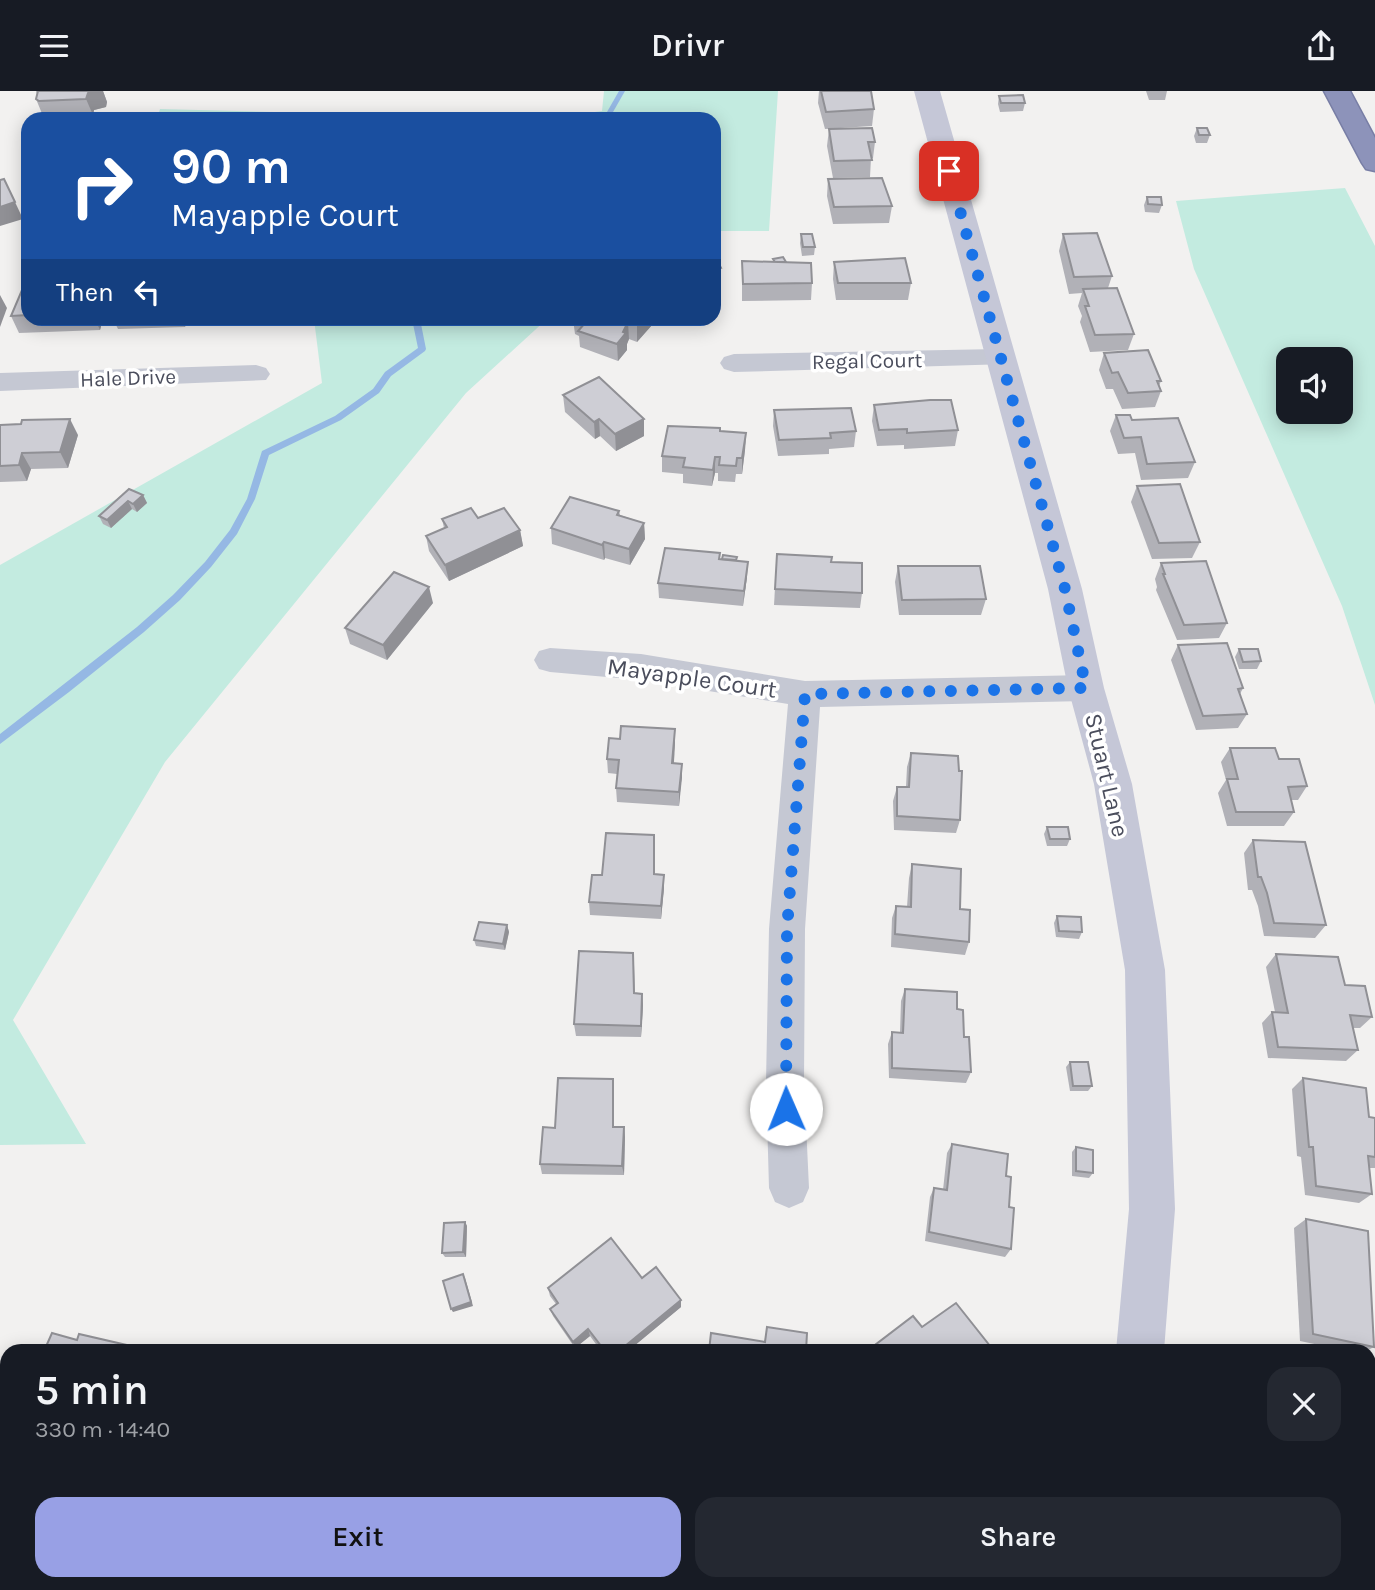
<!DOCTYPE html>
<meta charset="utf-8">
<style>
:root{--surface:#171b24;--page:#242831;--text:#f1f3f6;--muted:#9ea1a6;--accent:#98a0e5}
body{margin:0;font-family:Karla,sans-serif;background:var(--page);color:var(--text);height:100vh;display:flex;flex-direction:column;font-size:26px;white-space:nowrap}
*{box-sizing:border-box;margin:0}
p{font-size:23px;color:var(--muted)}
.icon{flex:none;width:38px;height:38px;fill:none;stroke:currentColor;stroke-width:2;stroke-linecap:round;stroke-linejoin:round}
.map{position:relative;flex:1;overflow:hidden}
.side{position:absolute;left:0px;top:1253px;width:1376px;height:247px;display:flex;flex-direction:column;background:var(--surface);border-radius:21px 21px 0 0;box-shadow:0 4px 18px #0003}
.side>*{flex:none}
.banner{position:absolute;left:21px;top:21px;width:700px;height:214px;border-radius:21px;box-shadow:0 4px 18px #0003;background:#1a4fa0;color:#fff;overflow:hidden}
.tools{position:absolute;left:1276px;top:256px;display:grid;gap:14px}
.tools a{display:grid;place-items:center;width:77px;height:77px;border-radius:14px;background:var(--surface);box-shadow:0 4px 18px #0003;font-size:35px}
.pin{position:absolute;display:grid;place-items:center;width:60px;height:60px;color:#fff;margin:-30px;border-radius:14px;box-shadow:0 4px 10px #0006}
.me{position:absolute;width:77px;margin:-38px;rotate:359deg;stroke-linejoin:round;filter:drop-shadow(0 0 5px #0008)}
.turn{display:flex;align-items:center;gap:24px;height:147px;padding:0 35px;font-size:32px}
.turn .icon{width:91px;height:91px;stroke-width:2.5}
.turn b{display:block;font-size:49px;line-height:60px}
.then{display:flex;align-items:center;height:66px;padding:0 35px;background:#0003;gap:14px;font-size:26px}
.round{display:grid;place-items:center;flex:none;width:74px;height:74px;border-radius:21px;background:var(--page)}
.summary{display:flex;align-items:center;justify-content:space-between;height:119px;padding:0 35px}
h1{font-size:42px;font-weight:600;line-height:52px}
.cta{display:flex;gap:14px;margin-top:auto;padding:14px 35px}
.cta a{flex:1;height:80px;border-radius:21px;background:var(--accent);color:#111;font-size:28px;font-weight:600;line-height:80px;text-align:center}
.cta a+a{background:var(--page);color:var(--text)}
header{display:flex;justify-content:space-between;align-items:center;height:91px;padding:0 35px;background:var(--surface);font-size:32px;font-weight:600}
.map>svg:first-child{display:block}
.green{fill:#c3ebe0;fill-rule:evenodd}
.lines{fill:none;stroke-linecap:round;stroke-linejoin:round}
.stream{fill:#95b8e4;fill-rule:evenodd}
.highway-casing{stroke:#787ea5;stroke-width:3}
.street{fill:#c5c8d3;fill-rule:evenodd}
.secondary{fill:#c5c7d7;fill-rule:evenodd}
.highway{fill:#8d93ba;fill-rule:evenodd}
.wall{fill:#b1b1b7}
.shaded-wall{fill:#909095}
.building{fill:#ceced5;stroke:#909095;stroke-width:2}
.route{stroke:#1a73e8;stroke-width:12;stroke-dasharray:0 21.6}
.labels{text-anchor:middle;stroke-width:7;stroke-linejoin:round;paint-order:stroke}
.far-street-label{font-size:21px;fill:#4a4d5c;stroke:#fff}
.street-label{font-size:24px;fill:#4a4d5c;stroke:#fff}
</style>
<header><svg class="icon" aria-label="menu" viewBox="0 0 24 24"><path d="M4 6h16M4 12h16M4 18h16"/></svg>Drivr<svg class="icon" aria-label="share" viewBox="0 0 24 24"><path d="M12 15V3M7 8l5-5 5 5M5 13v7h14v-7"/></svg></header>
<div class="map">
<svg width="1375" height="1499" viewBox="0 0 1375 1499">
<rect width="100%" height="100%" fill="#f2f1f0"/>
<g class="green">
<path d="M604,0H778L769,140H714V28H544L602,20Z"/>
<path d="M160,18L313,22L319,28H157Z"/>
<path d="M1345,97L1375,155V614L1342,515L1194,178L1176,110ZM1288,268H1340V320H1288Z"/>
<path d="M314,228H547L466,302L165,671L13,929L86,1053L0,1054V474L322,292Z"/>
</g>
<g class="lines">
<g class="stream">
<path d="M619,0H625L609,28H603Z"/>
<path d="M412,228H420L426,258L425,260L391,285L379,302L341,329L269,364L255,408L237,443L211,476L180,509L144,541L69,601L0,653V643L137,536L173,504L205,471L230,439L247,408L262,360L335,325L373,298L385,281L418,257Z"/>
</g>
<g class="highway-casing">
<path id="highway" d="M1324,0H1350L1375,47V80L1366,78L1362,72Z"/>
</g>
<g class="street">
<path d="M999,258L1009,261L1013,267L1009,273L734,281L724,278L720,272L724,266L734,263Z"/>
<path d="M256,274L266,277L270,283L266,289L0,300V282Z"/>
<path d="M550,557L641,563L805,590L1086,584L1097,588L1102,597L1097,606L1086,610L820,616L805,838L804,991L809,1097L803,1111L789,1117L775,1111L769,1097L766,991L769,838L788,613L641,589L550,581L539,578L534,569L539,560Z"/>
<path d="M0,1441L7,1444V1490L0,1487Z"/>
<path d="M53,1493H114L117,1499H56Z"/>
</g>
<g class="secondary">
<path d="M914,0H940L1082,498L1104,597L1132,693L1165,879L1175,1118L1164,1260H1116L1129,1118L1125,879L1094,693L1068,597L1048,498Z"/>
<path d="M1079,1493H1131L1130,1499H1078Z"/>
</g>
<use href="#highway" class="highway"/>
</g>
<g class="wall">
<path d="M36,0H103L107,11L106,16L94,19L93,24L45,26L43,25L36,8L37,3Z"/>
<path d="M819,0H871L874,18L872,35L825,38L818,12Z"/>
<path d="M1146,0H1167L1165,9H1149Z"/>
<path d="M999,5L1025,12L1023,20L1000,21L998,13Z"/>
<path d="M1197,37L1210,44L1207,52H1196L1194,45Z"/>
<path d="M829,38L875,51L873,67H871L870,86L833,87L827,55Z"/>
<path d="M828,88L892,115L889,132L833,133L827,105Z"/>
<path d="M1147,106L1162,114L1159,122L1145,121L1144,114Z"/>
<path d="M801,143L815,156L814,164L802,165L800,152Z"/>
<path d="M1063,143L1112,185L1108,197L1134,243L1128,259L1090,261L1080,231L1082,225L1078,215L1082,202L1069,203L1059,160Z"/>
<path d="M773,168L786,171L812,192L811,209L742,210V170L773,171Z"/>
<path d="M834,171L911,192L908,209H836L833,188Z"/>
<path d="M28,192V228H103L100,239L19,242L11,225Z"/>
<path d="M113,228H187L185,236L118,238Z"/>
<path d="M216,228H282L281,234L219,235Z"/>
<path d="M573,228H651L652,234L637,251L629,248L627,253V259L618,270L580,256L579,245L575,243Z"/>
<path d="M1104,262L1161,290L1159,295L1161,300L1155,316L1122,318L1113,298H1106L1099,279Z"/>
<path d="M563,304L644,345L616,360L600,345L595,348L565,321Z"/>
<path d="M874,314L958,339L955,355L904,358V354L877,355L872,330Z"/>
<path d="M774,319L856,340L854,356L829,358V363L778,365L773,335Z"/>
<path d="M1116,324L1195,371L1188,387L1141,389L1135,362L1118,363L1110,340Z"/>
<path d="M0,334L78,344L68,377L31,378L27,390L0,391Z"/>
<path d="M720,340L746,342L745,359L742,383H736L735,391L718,390V382H715L712,395L683,392V383L662,381V365Z"/>
<path d="M1137,395L1200,451L1192,467L1152,468L1131,411Z"/>
<path d="M129,398L143,404L147,412L137,421L132,418L111,437L103,433L99,425Z"/>
<path d="M619,420L620,424L644,432L645,448L630,474L605,467L604,469L552,453L551,437Z"/>
<path d="M478,427L520,439L523,455L449,490L429,460L426,445L444,437L442,428Z"/>
<path d="M720,462V468L737,469L747,486L743,515L659,507L658,492Z"/>
<path d="M777,463L831,471L862,502L860,517L774,514Z"/>
<path d="M1161,472L1227,532L1219,547L1177,549L1156,499L1157,496L1155,488Z"/>
<path d="M898,475L986,508L981,524H899L895,491Z"/>
<path d="M433,512L387,569L350,553L345,537Z"/>
<path d="M1178,554L1243,597L1240,603L1247,623L1238,637L1196,639L1171,569Z"/>
<path d="M1239,558L1261,570L1257,578H1239L1235,566Z"/>
<path d="M675,638L674,672L682,673L679,715L617,711L616,697L617,683L608,682L607,668L620,648Z"/>
<path d="M1230,657L1279,668L1307,695L1298,709H1291L1294,721L1284,735H1227L1218,702L1226,689L1221,671Z"/>
<path d="M911,662L959,680L960,729L956,742L894,739L893,710L897,696H906L907,676Z"/>
<path d="M1047,736L1070,748L1067,755H1047L1044,743Z"/>
<path d="M1253,749L1326,834L1315,847L1264,845L1258,815L1252,799H1248L1244,762Z"/>
<path d="M655,758V783L664,797L661,828L590,824L589,811L602,784Z"/>
<path d="M912,773L969,851L965,864L891,856L892,827L896,815L907,816L909,787Z"/>
<path d="M1057,825L1082,841L1079,848L1056,846L1054,832Z"/>
<path d="M507,834L509,841L505,859L476,855L474,849Z"/>
<path d="M1276,863L1345,894L1372,926L1360,937H1353L1358,959L1346,970L1268,967L1262,932L1272,921H1275L1266,876Z"/>
<path d="M634,874L635,902L642,903L643,914L641,946L576,945L574,933Z"/>
<path d="M905,898L957,918L971,981L966,992L889,987L888,953L892,941L900,942L901,910Z"/>
<path d="M1070,971L1092,995L1088,1000H1070L1066,976Z"/>
<path d="M1303,987L1369,1026L1375,1027V1077H1369L1372,1103L1359,1112L1305,1104L1301,1066L1297,1065L1292,998Z"/>
<path d="M613,988L614,998V1036H624L625,1046L624,1084L542,1083L540,1073L555,1037Z"/>
<path d="M952,1053L1006,1085L1011,1158L1005,1166L925,1150L930,1106L934,1097L943,1099L947,1062Z"/>
<path d="M1076,1056L1093,1082L1089,1087L1072,1085V1061Z"/>
<path d="M1306,1128L1374,1256L1366,1260H1348L1300,1250L1294,1137Z"/>
<path d="M465,1131L467,1135L466,1166H445L442,1162Z"/>
<path d="M642,1187L681,1216L628,1260H601L590,1245L575,1257L553,1225L550,1218L556,1213L550,1205L548,1197Z"/>
<path d="M922,1236L994,1260H872L875,1254Z"/>
<path d="M1250,1493H1368L1375,1499H1250Z"/>
</g>
<g class="shaded-wall">
<path d="M93,0H103L107,11L106,16L94,19L93,24L86,8L88,2Z"/>
<path d="M15,111L23,128L0,135V116Z"/>
<path d="M721,177V194L714,196V179Z"/>
<path d="M0,204L7,217L0,236Z"/>
<path d="M95,228H103L100,239Z"/>
<path d="M182,228H187L185,236Z"/>
<path d="M643,228H651L652,234L637,251V234Z"/>
<path d="M628,231L629,248L627,253V259L618,270L617,253Z"/>
<path d="M70,328L78,344L68,377L60,361Z"/>
<path d="M599,328L600,345L595,348L594,331Z"/>
<path d="M644,328V345L616,360L615,343Z"/>
<path d="M746,342L745,359L742,383V367Z"/>
<path d="M22,362L31,378L27,390L19,374Z"/>
<path d="M715,366V382L712,395L713,379Z"/>
<path d="M143,404L147,412L137,421L133,413Z"/>
<path d="M128,410L132,418L111,437L107,429Z"/>
<path d="M644,432L645,448L630,474L629,458Z"/>
<path d="M520,439L523,455L449,490L445,474Z"/>
<path d="M604,451L605,467L604,469L602,454Z"/>
<path d="M748,471L747,486L743,515L744,500Z"/>
<path d="M429,496L433,512L387,569L383,554Z"/>
<path d="M675,638V652L673,686L672,672Z"/>
<path d="M682,673V687L679,715V701Z"/>
<path d="M664,784V797L661,828V815Z"/>
<path d="M507,834L509,841L505,859L503,853Z"/>
<path d="M642,903L643,914L641,946V935Z"/>
<path d="M613,988L614,998V1046L613,1036Z"/>
<path d="M624,1036L625,1046L624,1084L622,1075Z"/>
<path d="M465,1131L467,1135L466,1166L463,1161Z"/>
<path d="M463,1183L465,1187L473,1215L453,1221L451,1218Z"/>
<path d="M681,1209V1216L628,1260H619Z"/>
<path d="M588,1238L590,1245L575,1257L573,1251Z"/>
<path d="M401,1493H408L404,1499H396Z"/>
</g>
<g class="building">
<path d="M38,0H96L88,2L86,8L39,10L36,8Z"/>
<path d="M821,0H871L874,18L826,21Z"/>
<path d="M1023,4L1025,12H1001L999,5Z"/>
<path d="M872,37L875,51H868L872,69L834,70L829,38Z"/>
<path d="M1197,37H1207L1210,44H1199Z"/>
<path d="M882,87L892,115L834,116L828,88Z"/>
<path d="M4,88L15,111L0,116V89Z"/>
<path d="M1147,106H1161L1162,114L1148,113Z"/>
<path d="M1097,142L1112,185L1074,186L1063,143Z"/>
<path d="M801,143H812L815,156H803Z"/>
<path d="M714,164L721,177L714,179Z"/>
<path d="M783,166L786,171H775L773,168Z"/>
<path d="M905,167L911,192H838L834,171Z"/>
<path d="M742,170L811,172L812,192L743,193Z"/>
<path d="M25,192H28V224L11,225Z"/>
<path d="M1117,197L1134,243L1095,244L1085,215H1089L1083,198Z"/>
<path d="M576,228H643L637,234L628,231L623,241L626,242L617,253L578,240L586,231Z"/>
<path d="M1148,259L1161,290H1157L1161,300L1128,302L1118,281L1112,282L1104,262Z"/>
<path d="M599,286L644,328L615,343L599,328L594,331L563,304Z"/>
<path d="M930,309H951L958,339L907,342V338L879,339L874,314Z"/>
<path d="M851,317L856,340L830,342L831,347L779,349L774,319Z"/>
<path d="M1116,324H1130L1132,329L1178,327L1195,371L1147,373L1141,346L1124,347Z"/>
<path d="M70,328L60,361L22,362L19,374L0,375V334L21,333L22,329Z"/>
<path d="M668,335L720,337V340L746,342L742,367H737L736,375L719,374L720,366H715L713,379L683,376L685,367L662,365Z"/>
<path d="M1180,393L1200,451L1159,452L1137,395Z"/>
<path d="M129,398L143,404L133,413L128,410L107,429L99,425Z"/>
<path d="M570,406L619,420L617,424L644,432L629,458L604,451L602,454L551,437Z"/>
<path d="M471,417L478,427L504,417L520,439L445,474L426,445L447,436L442,428Z"/>
<path d="M665,457L720,462L719,468L748,471L744,500L658,492Z"/>
<path d="M777,463L832,466L831,471L862,472V502L775,498Z"/>
<path d="M723,464L737,466L736,469L722,468Z"/>
<path d="M1206,470L1227,532L1184,534L1163,483H1165L1161,472Z"/>
<path d="M898,475H980L986,508L902,509Z"/>
<path d="M394,481L429,496L383,554L345,537Z"/>
<path d="M1227,552L1243,597L1238,598L1247,623L1203,625L1178,554Z"/>
<path d="M1239,558H1258L1261,570L1243,571Z"/>
<path d="M621,635L675,638L672,672L682,673L679,701L616,697L619,669L607,668L609,647L620,648Z"/>
<path d="M1230,657H1275L1279,668H1299L1307,695L1288,696L1294,721H1236L1227,688H1238Z"/>
<path d="M911,662L958,665L959,680H962L960,729L897,725V696H909Z"/>
<path d="M1047,736H1068L1070,748H1050Z"/>
<path d="M606,742L654,744V783L664,784L661,815L589,811L592,784H602Z"/>
<path d="M1253,749L1305,751L1326,834L1274,832L1267,802L1261,786H1258Z"/>
<path d="M912,773L961,778L960,818L970,819L969,851L895,843L896,815L911,816Z"/>
<path d="M1057,825L1081,826L1082,841L1059,840Z"/>
<path d="M479,831L507,834L503,853L474,849Z"/>
<path d="M579,860L633,862L634,902L642,903L641,935L574,933Z"/>
<path d="M1276,863L1338,866L1345,894L1365,895L1372,926L1350,924L1358,959L1278,956L1272,921L1288,922Z"/>
<path d="M905,898L957,901V918L963,919L964,946H969L971,981L892,977V941L903,942Z"/>
<path d="M1070,971H1088L1092,995H1073Z"/>
<path d="M558,987L613,988V1036H624L622,1075L540,1073L543,1036L555,1037Z"/>
<path d="M1303,987L1366,997L1369,1026L1375,1027V1066L1368,1065L1372,1103L1316,1095L1313,1056H1309Z"/>
<path d="M952,1053L1008,1063L1006,1085L1011,1086L1009,1116L1014,1117L1011,1158L929,1141L934,1097L947,1099Z"/>
<path d="M1076,1056L1093,1059V1082L1076,1080Z"/>
<path d="M1306,1128L1368,1140L1374,1256L1313,1243Z"/>
<path d="M465,1131L463,1161L442,1162L444,1132Z"/>
<path d="M611,1147L642,1187L656,1176L681,1209L619,1260H605L588,1238L573,1251L550,1218L558,1212L548,1197Z"/>
<path d="M463,1183L471,1211L451,1218L443,1190Z"/>
<path d="M956,1212L994,1260H880L875,1254L913,1225L922,1236Z"/>
<path d="M767,1236L807,1242L806,1260H709L711,1242L765,1251Z"/>
<path d="M52,1242L77,1249L79,1243L144,1258L143,1260H44Z"/>
<path d="M1368,1300L1375,1302V1387L1368,1384Z"/>
<path d="M1368,1474L1375,1476V1499L1268,1498V1493H1368Z"/>
<path d="M361,1493H401L396,1499H368Z"/>
<path d="M452,1493H480L488,1499H448Z"/>
<path d="M500,1493H515L522,1499H496Z"/>
<path d="M578,1493H608L614,1497L613,1499H574Z"/>
</g>
<g class="lines">
<path class="route" d="M786,1018L787,838L805,603L1086,597L1065,498L949,80"/>
</g>
<g class="labels">
<g class="far-street-label">
<text transform="translate(867 270) rotate(-1)" y="7">Regal Court</text>
<text transform="translate(128 287) rotate(-2)" y="7">Hale Drive</text>
</g>
<g class="street-label">
<text transform="translate(692 587) rotate(8)" y="8">Mayapple Court</text>
<text transform="translate(1107 684) rotate(77)" y="8">Stuart Lane</text>
</g>
</g>
</svg>
<div class="tools">
<a><svg class="icon" aria-label="sound" viewBox="0 0 24 24"><path d="M4 9h4l5-4v14l-5-4H4zM17 9q2 3 0 6"/></svg></a>
</div>
<div class="pin" style="left:949px;top:80px;background:#d93025"><svg class="icon" aria-label="arrive" viewBox="0 0 24 24"><path d="M6 21V4h12l-3 4 3 4H6"/></svg></div>
<svg class="me" style="left:786px;top:1018px" viewBox="-20 -20 40 40"><circle r="19" fill="#fff"/><path d="M0-13L10 11 0 6-10 11z" fill="#1a73e8"/></svg>
<div class="banner">
<div class="turn"><svg class="icon" aria-label="right" viewBox="0 0 24 24"><path d="M7 20v-9h11M14 6l5 5-5 5"/></svg><div><b>90 m</b>Mayapple Court</div></div>
<div class="then">Then<svg class="icon" aria-label="left" viewBox="0 0 24 24"><path d="M17 20v-9H6M10 6l-5 5 5 5"/></svg></div>
</div>
<section class="side">
<div class="summary"><div><h1>5 min</h1><p>330 m · 14:40</p></div><a class="round"><svg class="icon" aria-label="close" viewBox="0 0 24 24"><path d="M6 6l12 12M18 6L6 18"/></svg></a></div>
<div class="cta"><a>Exit</a><a>Share</a></div>
</section>
</div>
